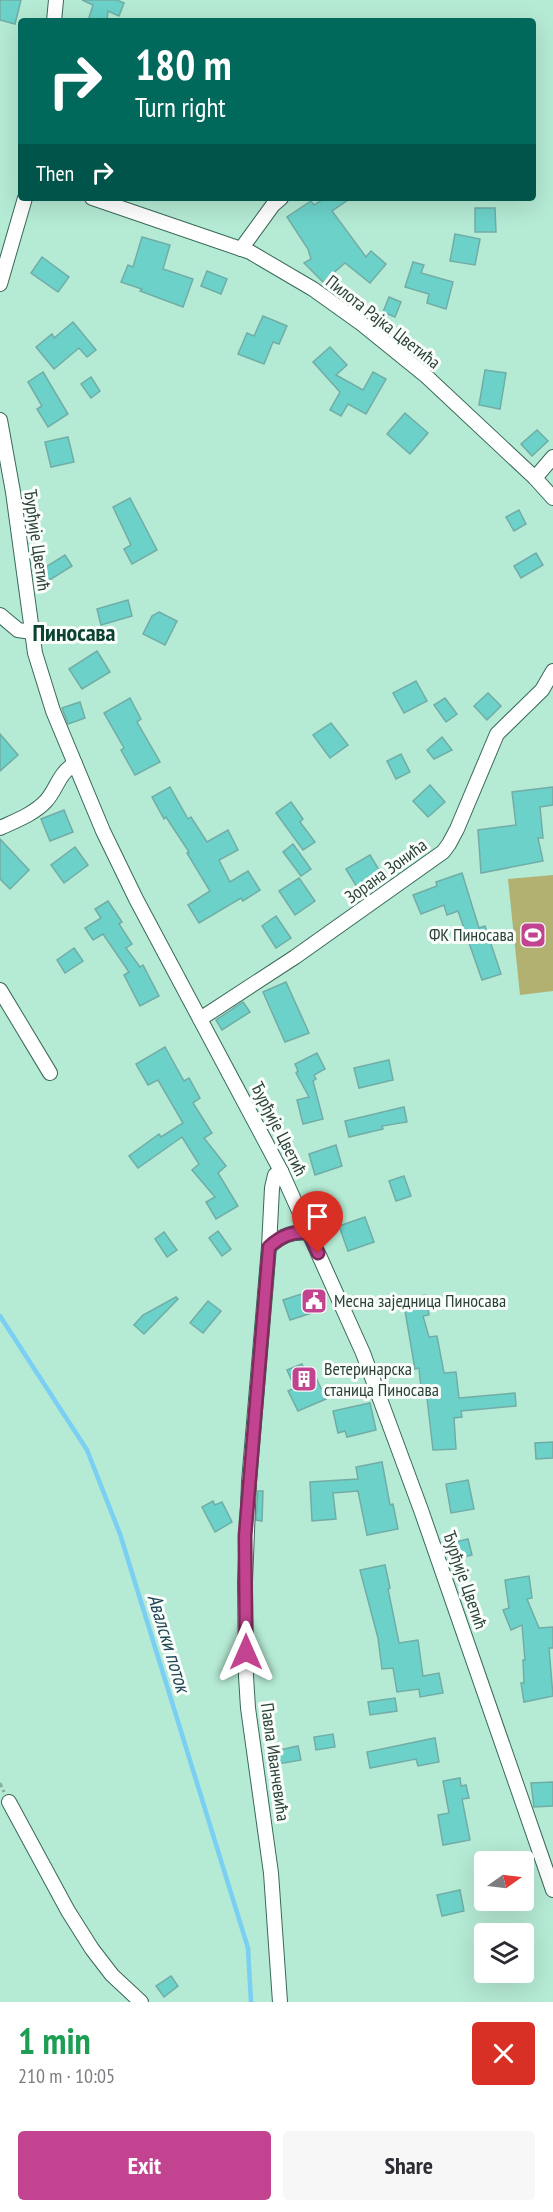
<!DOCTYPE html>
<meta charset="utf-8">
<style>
:root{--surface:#fff;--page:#f7f7f7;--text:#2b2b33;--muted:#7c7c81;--accent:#c2438f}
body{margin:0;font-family:"PT Sans Narrow",sans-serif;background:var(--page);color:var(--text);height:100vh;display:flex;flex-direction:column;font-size:22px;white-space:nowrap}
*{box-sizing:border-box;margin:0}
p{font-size:20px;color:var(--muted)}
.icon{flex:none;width:33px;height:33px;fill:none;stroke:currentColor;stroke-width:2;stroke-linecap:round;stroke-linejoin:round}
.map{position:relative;height:2002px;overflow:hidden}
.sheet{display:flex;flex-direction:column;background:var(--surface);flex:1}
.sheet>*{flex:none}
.guide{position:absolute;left:18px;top:18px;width:518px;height:183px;border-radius:6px;box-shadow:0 6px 24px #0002;background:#00695c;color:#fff;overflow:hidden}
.needle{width:39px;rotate:76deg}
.fabs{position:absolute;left:474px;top:1851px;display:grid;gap:12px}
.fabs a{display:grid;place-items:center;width:60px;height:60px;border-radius:6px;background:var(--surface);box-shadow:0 6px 24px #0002;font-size:30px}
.pin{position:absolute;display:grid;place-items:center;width:51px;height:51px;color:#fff;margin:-62px -26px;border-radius:50% 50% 50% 0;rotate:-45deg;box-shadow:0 0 6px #0007}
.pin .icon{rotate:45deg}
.me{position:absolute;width:66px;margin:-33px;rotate:0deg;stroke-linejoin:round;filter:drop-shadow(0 0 4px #0008)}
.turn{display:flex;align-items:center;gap:21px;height:126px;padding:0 18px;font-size:27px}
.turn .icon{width:78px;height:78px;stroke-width:2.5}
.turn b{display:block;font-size:42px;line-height:51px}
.then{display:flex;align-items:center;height:57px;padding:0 18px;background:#0003;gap:12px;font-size:22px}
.round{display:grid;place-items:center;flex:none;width:63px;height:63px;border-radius:6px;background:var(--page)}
.headline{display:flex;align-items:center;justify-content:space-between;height:102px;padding:0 18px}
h1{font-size:36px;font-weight:600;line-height:45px;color:#1e9e55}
.action{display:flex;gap:12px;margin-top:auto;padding:12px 18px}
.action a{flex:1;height:69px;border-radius:6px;background:var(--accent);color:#fff;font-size:24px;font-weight:600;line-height:69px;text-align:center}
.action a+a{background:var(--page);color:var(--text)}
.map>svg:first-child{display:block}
.green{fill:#b2b172}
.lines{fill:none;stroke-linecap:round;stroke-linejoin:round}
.stream{stroke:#7acff3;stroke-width:4.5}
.building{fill:#6cd2c9;stroke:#71ada6;stroke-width:1.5}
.minor-casing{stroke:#386a58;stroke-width:16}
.path{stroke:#85b09e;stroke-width:3;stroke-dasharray:4.5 3;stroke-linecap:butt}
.minor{stroke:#fff;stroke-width:14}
.route-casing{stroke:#7e2c5d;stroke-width:15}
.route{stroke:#c2438f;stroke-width:10}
.labels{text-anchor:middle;stroke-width:6;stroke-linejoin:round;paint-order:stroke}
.street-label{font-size:18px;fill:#2c4239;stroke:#fafffc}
.poi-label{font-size:18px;fill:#2c4239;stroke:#fafffc;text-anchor:start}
.water-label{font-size:20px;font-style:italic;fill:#214757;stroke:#fafffc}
.district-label{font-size:24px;font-weight:bold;fill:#0c4231;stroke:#fafffc}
</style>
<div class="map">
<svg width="553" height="2002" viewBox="0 0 553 2002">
<rect width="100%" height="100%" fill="#b5ead4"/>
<path class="green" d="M553,875V991L520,995L508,879Z"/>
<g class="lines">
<path class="stream" d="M0,1316L87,1450L120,1534L248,1948L251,2002"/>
</g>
<g class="building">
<path d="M0,0H21L15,24L0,20Z"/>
<path d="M82,0H117L124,3L119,16L108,11L107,21H88L93,5Z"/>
<path d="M325,198H351L332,211L366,257L371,251L386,264L370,283L345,263L323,282L304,263L311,259L308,249L287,217L311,201L314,205Z"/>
<path d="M475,208H495L496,232H475Z"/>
<path d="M455,234L480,239L475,265L450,261Z"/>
<path d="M142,237L170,245L163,269L193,279L183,307L140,291L142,289L121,282L128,265L133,267Z"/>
<path d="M42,257L69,277L58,292L31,273Z"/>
<path d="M413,262L424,265L421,273L453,282L446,309L427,303L429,294L405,287Z"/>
<path d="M207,271L227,279L221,294L201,286Z"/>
<path d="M389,297L401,302L395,317L383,312Z"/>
<path d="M263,316L287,326L279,344L273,342L264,364L238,354L247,333L254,336Z"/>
<path d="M73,322L96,350L87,357L79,348L54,369L36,347L52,334L54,338Z"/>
<path d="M330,347L347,365L336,375L363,390L373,372L386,379L366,414L348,404L341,416L330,410L340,392L313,362Z"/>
<path d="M485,370L506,373L500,409L479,405Z"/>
<path d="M43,372L68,414L48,427L37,409L42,406L28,382Z"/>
<path d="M91,377L100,391L91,398L81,384Z"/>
<path d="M405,413L428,433L410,454L387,434Z"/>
<path d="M537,430L548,441L532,456L521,444Z"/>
<path d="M68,437L74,462L51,467L45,442Z"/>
<path d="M130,498L157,550L132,564L124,549L131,545L113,507Z"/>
<path d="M519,510L526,524L514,531L506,517Z"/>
<path d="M536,553L543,565L521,578L514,566Z"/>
<path d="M65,555L72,566L40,586L33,575Z"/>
<path d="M128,600L132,616L101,625L97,609Z"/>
<path d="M159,612L177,621L165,645L143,634L152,616Z"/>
<path d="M97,651L110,672L82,689L69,669Z"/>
<path d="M416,681L427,701L404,713L393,693Z"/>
<path d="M488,693L501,706L487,720L474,706Z"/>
<path d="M130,698L141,719L137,722L160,762L135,775L121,750L124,748L104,713Z"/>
<path d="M445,698L457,714L446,722L434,705Z"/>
<path d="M80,702L85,718L68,724L62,708Z"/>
<path d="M331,723L348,745L330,758L313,735Z"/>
<path d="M0,734L18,755L0,771Z"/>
<path d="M442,737L452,750L434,759L427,750Z"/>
<path d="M401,754L410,772L396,779L387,761Z"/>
<path d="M430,785L445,802L428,817L413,801Z"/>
<path d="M170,787L188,819L191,817L207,842L228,830L238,850L219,860L230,882L248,871L260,890L243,901L241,898L199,923L188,905L210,891L187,853L189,852L166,817L164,819L152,797Z"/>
<path d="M553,787V805L540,807L543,838H538L543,861L481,873L478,830L516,825L512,792Z"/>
<path d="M291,802L303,819L300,822L315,842L303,850L276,813Z"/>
<path d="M64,810L73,832L50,841L41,819Z"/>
<path d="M0,839L29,870L10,889L0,879Z"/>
<path d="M293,844L311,869L301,876L283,852Z"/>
<path d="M75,847L88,865L64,883L51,865Z"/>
<path d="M370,855L382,875L358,889L346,869Z"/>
<path d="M462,873L479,928L485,926L501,974L482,980L458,911L447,915L444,905L421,914L413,895L437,886L436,882Z"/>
<path d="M299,878L315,901L295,915L279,891Z"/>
<path d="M108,901L122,922L119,924L132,944L126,948L140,967L143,965L159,996L140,1006L124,975L129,972L103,934L93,940L85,928L101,918L95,909Z"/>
<path d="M276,916L291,938L276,948L262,926Z"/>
<path d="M74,948L83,961L65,973L57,960Z"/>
<path d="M286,982L309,1033L285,1042L263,992Z"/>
<path d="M243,1002L250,1012L222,1030L216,1020Z"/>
<path d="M165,1047L184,1081L189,1078L200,1098L193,1103L212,1133L204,1138L226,1166L218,1173L238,1206L216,1219L206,1202L215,1197L192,1170L199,1164L182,1137L138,1168L129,1156L159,1134L161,1137L183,1123L158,1080L148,1085L136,1064Z"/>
<path d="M317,1053L325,1069L314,1075L316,1079L313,1081L323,1119L303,1124L297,1100L309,1097L296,1073L298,1071L295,1064Z"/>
<path d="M389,1060L393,1080L359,1088L354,1068Z"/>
<path d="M404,1107L407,1122L382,1126L383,1129L349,1137L345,1121Z"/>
<path d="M336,1145L342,1166L315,1175L309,1154Z"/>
<path d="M404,1176L411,1196L396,1201L389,1181Z"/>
<path d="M365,1217L374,1242L348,1251L339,1226Z"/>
<path d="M218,1231L231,1249L222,1256L209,1238Z"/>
<path d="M164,1232L177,1250L167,1257L155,1239Z"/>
<path d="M314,1290L321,1310L290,1320L283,1300Z"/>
<path d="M425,1295L429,1315L423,1316L429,1337L437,1336L444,1373L456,1372L459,1398L515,1393L516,1406L461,1411L462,1417L454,1418L456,1449L433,1450L427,1398H422L419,1368L415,1369L403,1299Z"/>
<path d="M176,1297L178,1299L144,1334L134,1325L143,1315Z"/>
<path d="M208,1301L221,1311L203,1333L190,1323Z"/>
<path d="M302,1364L305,1371L311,1367L326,1399L298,1411L288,1391L295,1388L287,1370Z"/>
<path d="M370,1403L376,1430L347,1437L345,1431L338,1433L333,1411Z"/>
<path d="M553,1442V1458L536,1459L535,1443Z"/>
<path d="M382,1462L390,1505L393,1504L398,1529L367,1535L358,1491L333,1493L336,1519L312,1521L310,1482L358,1479L356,1467Z"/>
<path d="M468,1480L474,1509L451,1513L446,1484Z"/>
<path d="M258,1491H263L262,1521L256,1520Z"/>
<path d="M213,1501L215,1505L222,1502L232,1522L215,1532L202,1507Z"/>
<path d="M468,1539L472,1555L452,1560L448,1544Z"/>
<path d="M385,1565L390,1588L388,1589L399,1643L418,1640L423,1676L439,1673L443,1693L420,1697L419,1689L397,1692L393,1668L382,1669L378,1638L360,1570Z"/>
<path d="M529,1576L532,1598L527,1599L539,1628L553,1627V1648H549L553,1696L524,1702L521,1683H524L523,1660H525L522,1625L511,1630L503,1610L509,1608L505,1580Z"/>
<path d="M395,1698L397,1711L370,1715L368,1702Z"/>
<path d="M333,1734L335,1747L316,1750L314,1737Z"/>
<path d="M435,1738L439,1762L418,1766L416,1759L370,1768L367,1752Z"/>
<path d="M298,1746L301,1760L273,1765L270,1752Z"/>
<path d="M460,1778L461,1786L466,1785L469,1798L462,1799L470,1840L443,1845L438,1815L449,1813L443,1781Z"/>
<path d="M553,1782V1806L534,1807L531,1783Z"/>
<path d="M460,1890L464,1911L442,1916L437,1895Z"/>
<path d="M171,1976L178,1986L164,1997L156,1986Z"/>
</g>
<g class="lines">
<g class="minor-casing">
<g id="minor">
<path d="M54,21L56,0"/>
<path d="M92,198L250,252L313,289L362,324L425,375L535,478L553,498"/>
<path d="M241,249L273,205L281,198"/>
<path d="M0,284L25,198"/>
<path d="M0,420L13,492L35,653L53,711L103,831L136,899L281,1171L363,1353L421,1510L553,1890"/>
<path d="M535,478L553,457"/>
<path d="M0,615L18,630L32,632"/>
<path d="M0,828C15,821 34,814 46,801C57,789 59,772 75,764"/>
<path d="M0,990L50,1073"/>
<path d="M200,1019L295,957L443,852L449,844L457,829L497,734L542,690L553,671"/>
<path d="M269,1247C281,1236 292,1231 309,1233"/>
<path d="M9,1802L68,1911L92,1949L112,1975L141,2002"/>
<path d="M280,2002L271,1873L248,1708L246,1676L245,1582L249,1482L269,1247L272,1188L275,1175L281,1171"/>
</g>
</g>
<path class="path" d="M0,1783L4,1792"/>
<use href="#minor" class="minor"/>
</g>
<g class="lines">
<g class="route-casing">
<path id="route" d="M246,1652L245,1536L269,1247C281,1236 292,1231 309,1233L318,1253"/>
</g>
<use href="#route" class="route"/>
</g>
<defs>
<g id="stadium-square" transform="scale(1.35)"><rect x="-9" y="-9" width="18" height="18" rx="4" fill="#c2438f" stroke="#fafffc"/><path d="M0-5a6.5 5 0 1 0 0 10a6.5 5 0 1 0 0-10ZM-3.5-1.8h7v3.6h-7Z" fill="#fff"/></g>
<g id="civic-square" transform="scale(1.35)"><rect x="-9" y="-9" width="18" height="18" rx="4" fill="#c2438f" stroke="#fafffc"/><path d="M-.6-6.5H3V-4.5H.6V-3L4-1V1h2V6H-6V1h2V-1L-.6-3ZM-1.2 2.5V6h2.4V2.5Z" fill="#fff"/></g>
<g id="building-square" transform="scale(1.35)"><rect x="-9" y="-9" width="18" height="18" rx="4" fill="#c2438f" stroke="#fafffc"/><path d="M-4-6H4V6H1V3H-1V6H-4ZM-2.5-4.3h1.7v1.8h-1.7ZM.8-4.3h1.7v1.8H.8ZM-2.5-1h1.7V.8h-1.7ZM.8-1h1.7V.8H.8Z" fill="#fff"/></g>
</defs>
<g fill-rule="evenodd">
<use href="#stadium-square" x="533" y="935"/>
<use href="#civic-square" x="314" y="1301"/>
<use href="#building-square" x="304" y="1379"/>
</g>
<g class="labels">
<g class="street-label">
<text transform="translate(383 322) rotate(38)" y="6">Пилота Рајка Цветића</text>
<text transform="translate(37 540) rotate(82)" y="6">Ђурђије Цветић</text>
<text transform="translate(386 871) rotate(-36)" y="6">Зорана Зонића</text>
<text transform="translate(279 1129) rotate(63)" y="6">Ђурђије Цветић</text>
<text transform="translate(465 1580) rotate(71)" y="6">Ђурђије Цветић</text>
<text transform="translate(275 1762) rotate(82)" y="6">Павла Иванчевића</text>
</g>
<g class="poi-label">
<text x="514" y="941" text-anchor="end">ФК Пиносава</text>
<text x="334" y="1307">Месна заједница Пиносава</text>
<text x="324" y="1375">Ветеринарска<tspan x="324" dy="21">станица Пиносава</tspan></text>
</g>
<g class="water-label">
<text transform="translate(169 1643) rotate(73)" y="7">Авалски поток</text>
</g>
<g class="district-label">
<text x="74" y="641">Пиносава</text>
</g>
</g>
</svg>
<div class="fabs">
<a><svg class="needle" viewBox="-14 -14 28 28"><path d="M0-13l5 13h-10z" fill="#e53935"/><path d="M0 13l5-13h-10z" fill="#7c7c81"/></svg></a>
<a><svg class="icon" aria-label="layers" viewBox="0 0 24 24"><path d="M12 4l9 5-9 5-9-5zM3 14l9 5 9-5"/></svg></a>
</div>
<div class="pin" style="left:318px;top:1253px;background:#d93025"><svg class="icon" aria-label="arrive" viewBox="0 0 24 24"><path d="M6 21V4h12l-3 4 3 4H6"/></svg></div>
<svg class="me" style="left:246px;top:1652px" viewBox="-20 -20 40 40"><path d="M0-17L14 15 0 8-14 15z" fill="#c2438f" stroke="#fff" stroke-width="4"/></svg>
<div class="guide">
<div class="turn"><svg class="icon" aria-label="right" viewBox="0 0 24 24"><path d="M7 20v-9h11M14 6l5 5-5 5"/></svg><div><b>180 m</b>Turn right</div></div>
<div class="then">Then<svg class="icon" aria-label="right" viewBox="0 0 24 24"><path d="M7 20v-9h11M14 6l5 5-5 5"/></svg></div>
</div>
</div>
<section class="sheet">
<div class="headline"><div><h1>1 min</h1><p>210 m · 10:05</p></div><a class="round" style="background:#d93025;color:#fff"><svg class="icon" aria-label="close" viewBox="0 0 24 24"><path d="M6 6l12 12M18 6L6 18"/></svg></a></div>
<div class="action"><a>Exit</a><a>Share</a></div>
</section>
